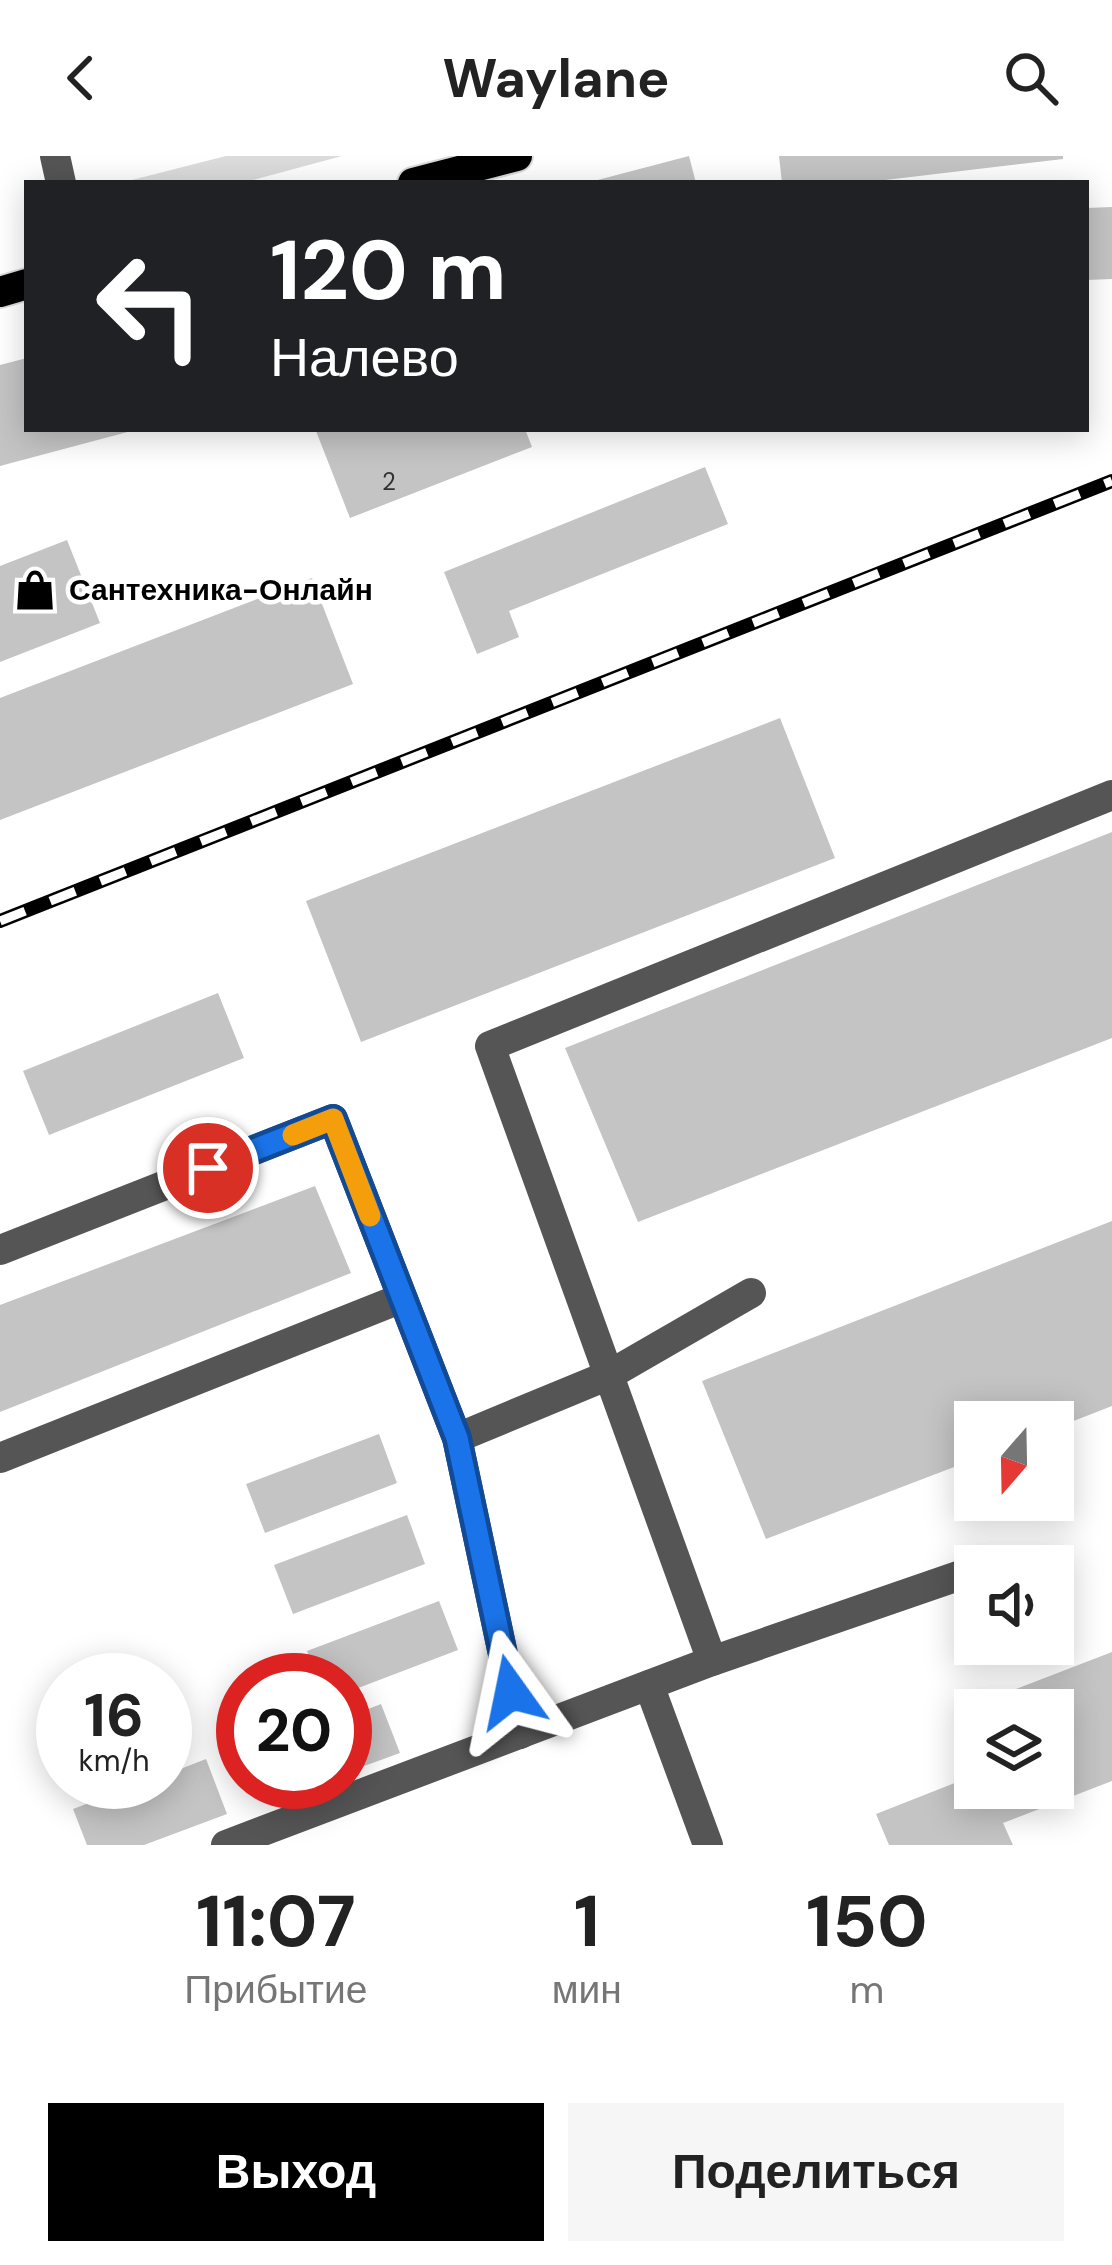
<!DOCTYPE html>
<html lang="ru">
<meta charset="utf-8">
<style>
:root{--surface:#fff;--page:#f6f6f6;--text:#222;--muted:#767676;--accent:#000}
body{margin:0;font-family:"DM Sans",sans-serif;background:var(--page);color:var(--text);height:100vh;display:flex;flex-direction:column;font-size:45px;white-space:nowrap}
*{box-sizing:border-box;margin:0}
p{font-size:39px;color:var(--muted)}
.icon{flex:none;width:66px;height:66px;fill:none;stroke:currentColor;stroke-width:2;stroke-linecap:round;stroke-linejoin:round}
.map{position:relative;height:1689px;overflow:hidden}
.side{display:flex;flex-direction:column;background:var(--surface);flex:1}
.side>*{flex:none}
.top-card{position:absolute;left:24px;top:24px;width:1065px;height:252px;border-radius:0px;box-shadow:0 6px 30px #0003;background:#202124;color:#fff;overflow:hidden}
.needle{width:78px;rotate:200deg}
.fabs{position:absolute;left:954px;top:1245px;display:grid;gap:24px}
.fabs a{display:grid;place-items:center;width:120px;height:120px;border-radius:0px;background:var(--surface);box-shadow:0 6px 30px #0003;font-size:60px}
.speed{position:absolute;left:36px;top:1497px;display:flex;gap:24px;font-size:60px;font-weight:700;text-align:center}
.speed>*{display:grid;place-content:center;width:156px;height:156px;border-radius:50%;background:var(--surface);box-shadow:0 6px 30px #0003;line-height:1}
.speed small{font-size:30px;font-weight:400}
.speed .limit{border:18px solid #d22;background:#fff;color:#111}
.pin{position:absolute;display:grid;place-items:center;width:102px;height:102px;color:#fff;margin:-51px;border:6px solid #fff;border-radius:50%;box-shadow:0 3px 12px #0007}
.me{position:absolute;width:132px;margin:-66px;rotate:348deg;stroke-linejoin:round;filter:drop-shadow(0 0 9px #0008)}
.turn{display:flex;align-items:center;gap:42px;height:252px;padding:0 48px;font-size:54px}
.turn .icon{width:156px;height:156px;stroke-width:2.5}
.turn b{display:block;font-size:84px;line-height:102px}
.eta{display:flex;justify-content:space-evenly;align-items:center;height:204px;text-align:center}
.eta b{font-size:72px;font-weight:700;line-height:84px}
.cta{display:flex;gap:24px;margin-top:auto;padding:24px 48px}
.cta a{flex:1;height:138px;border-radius:0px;background:var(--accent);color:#fff;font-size:48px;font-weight:700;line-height:138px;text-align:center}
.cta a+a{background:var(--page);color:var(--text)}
header{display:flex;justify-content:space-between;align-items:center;height:156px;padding:0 48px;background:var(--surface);font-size:54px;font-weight:700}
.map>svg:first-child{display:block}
.green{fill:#dcdcdc}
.building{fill:#c4c4c4}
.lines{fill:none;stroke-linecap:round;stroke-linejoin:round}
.major-casing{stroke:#dbdbdb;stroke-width:34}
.minor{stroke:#555;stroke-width:30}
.major{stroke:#000;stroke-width:30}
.rail-casing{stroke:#000;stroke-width:14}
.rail{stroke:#fff;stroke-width:9;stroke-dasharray:27;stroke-linecap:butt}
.route-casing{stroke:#114b97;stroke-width:30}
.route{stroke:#1a73e8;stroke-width:21}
.slow{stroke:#f59e0b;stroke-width:21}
.labels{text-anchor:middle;stroke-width:9;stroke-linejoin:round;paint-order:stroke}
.number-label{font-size:24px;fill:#313131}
.poi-label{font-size:30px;font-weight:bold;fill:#000;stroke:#fff;text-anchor:start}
</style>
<header><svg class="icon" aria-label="back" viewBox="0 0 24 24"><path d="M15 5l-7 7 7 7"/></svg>Waylane<svg class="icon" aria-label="search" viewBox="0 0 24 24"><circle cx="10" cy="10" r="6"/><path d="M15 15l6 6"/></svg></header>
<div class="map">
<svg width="1112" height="1689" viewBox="0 0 1112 1689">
<rect width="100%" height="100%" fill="#fff"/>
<path class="green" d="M226,0H342L242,27H120Z"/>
<g class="building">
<path d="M689,0L696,27H590V26Z"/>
<path d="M779,0H1063V3L860,27H782Z"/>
<path d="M1112,51V123L1086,124V52Z"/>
<path d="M27,202V273L135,274L0,310V209Z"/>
<path d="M321,273H525L532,291L350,362L316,275Z"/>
<path d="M705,311L728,368L509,455L519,481L477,498L444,416Z"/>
<path d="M67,384L100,467L0,506V410Z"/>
<path d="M312,422L353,528L0,664V542Z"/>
<path d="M780,562L835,702L361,886L306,745Z"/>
<path d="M1112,676V882L638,1066L565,892Z"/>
<path d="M218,837L244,902L49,979L23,915Z"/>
<path d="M315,1030L351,1117L0,1256V1149Z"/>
<path d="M1112,1065V1250L1053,1273V1266H975V1303L766,1383L702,1225Z"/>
<path d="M379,1278L397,1327L265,1377L246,1328Z"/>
<path d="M407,1359L425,1408L293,1458L274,1409Z"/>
<path d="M439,1445L458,1494L345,1537V1524H318L307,1495Z"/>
<path d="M1112,1496V1625L1003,1667L1013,1689H889L876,1658L975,1619V1632H1053V1554H1025L1016,1533Z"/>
<path d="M381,1548L400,1597L345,1617V1562Z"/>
<path d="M206,1603L227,1658L144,1689H87L73,1653L145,1626H165V1619Z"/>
<path d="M260,1626H321L268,1647Z"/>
</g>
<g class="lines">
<g class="major-casing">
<g id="major">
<path d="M413,27L517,0"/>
<path d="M0,136L27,128"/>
</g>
</g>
<g class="minor">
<path d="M55,0L61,27"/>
<path d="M0,1094L333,963L457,1282L520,1578"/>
<path d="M457,1282L609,1219L751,1137"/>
<path d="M0,1302L402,1142"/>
<path d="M712,1505L490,890L1112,639"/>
<path d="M649,1529L708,1689"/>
<path d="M226,1689L712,1505L961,1419"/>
</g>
<use href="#major" class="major"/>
<g class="rail-casing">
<path id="rail" d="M0,765L1112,325"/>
</g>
<use href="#rail" class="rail"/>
</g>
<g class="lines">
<g class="route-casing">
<path id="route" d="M208,1012L333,963L457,1282L511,1536"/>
</g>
<use href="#route" class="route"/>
<path class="slow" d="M293,979L333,963L370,1060"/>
</g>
<defs>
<g id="shop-bare" transform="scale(3.24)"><path d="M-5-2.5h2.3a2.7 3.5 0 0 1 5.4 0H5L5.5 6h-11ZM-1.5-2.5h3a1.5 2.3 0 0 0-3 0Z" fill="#000" stroke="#fff" stroke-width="2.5" paint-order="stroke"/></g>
</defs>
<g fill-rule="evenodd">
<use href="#shop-bare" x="35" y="434"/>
</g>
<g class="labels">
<g class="number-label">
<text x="389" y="334">2</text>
</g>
<g class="poi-label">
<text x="69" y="444">Сантехника-Онлайн</text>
</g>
</g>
</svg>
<div class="fabs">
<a><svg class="needle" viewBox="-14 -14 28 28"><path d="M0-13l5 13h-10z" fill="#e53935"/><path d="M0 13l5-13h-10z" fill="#767676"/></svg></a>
<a><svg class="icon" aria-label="sound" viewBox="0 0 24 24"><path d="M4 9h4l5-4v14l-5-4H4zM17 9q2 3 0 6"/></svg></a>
<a><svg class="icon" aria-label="layers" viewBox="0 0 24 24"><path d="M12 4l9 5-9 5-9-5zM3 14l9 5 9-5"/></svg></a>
</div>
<div class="speed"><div>16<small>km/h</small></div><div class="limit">20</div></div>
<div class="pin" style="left:208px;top:1012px;background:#d93025"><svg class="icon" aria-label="arrive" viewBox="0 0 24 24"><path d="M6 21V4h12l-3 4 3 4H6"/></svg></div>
<svg class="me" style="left:511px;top:1536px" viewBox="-20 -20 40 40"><path d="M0-17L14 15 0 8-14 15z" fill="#1a73e8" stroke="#fff" stroke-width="4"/></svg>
<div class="top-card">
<div class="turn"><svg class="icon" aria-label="left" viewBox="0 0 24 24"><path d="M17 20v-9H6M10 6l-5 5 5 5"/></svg><div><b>120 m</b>Налево</div></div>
</div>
</div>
<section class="side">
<div class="eta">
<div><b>11:07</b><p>Прибытие</p></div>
<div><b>1</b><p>мин</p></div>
<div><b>150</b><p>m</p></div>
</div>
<div class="cta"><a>Выход</a><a>Поделиться</a></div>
</section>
